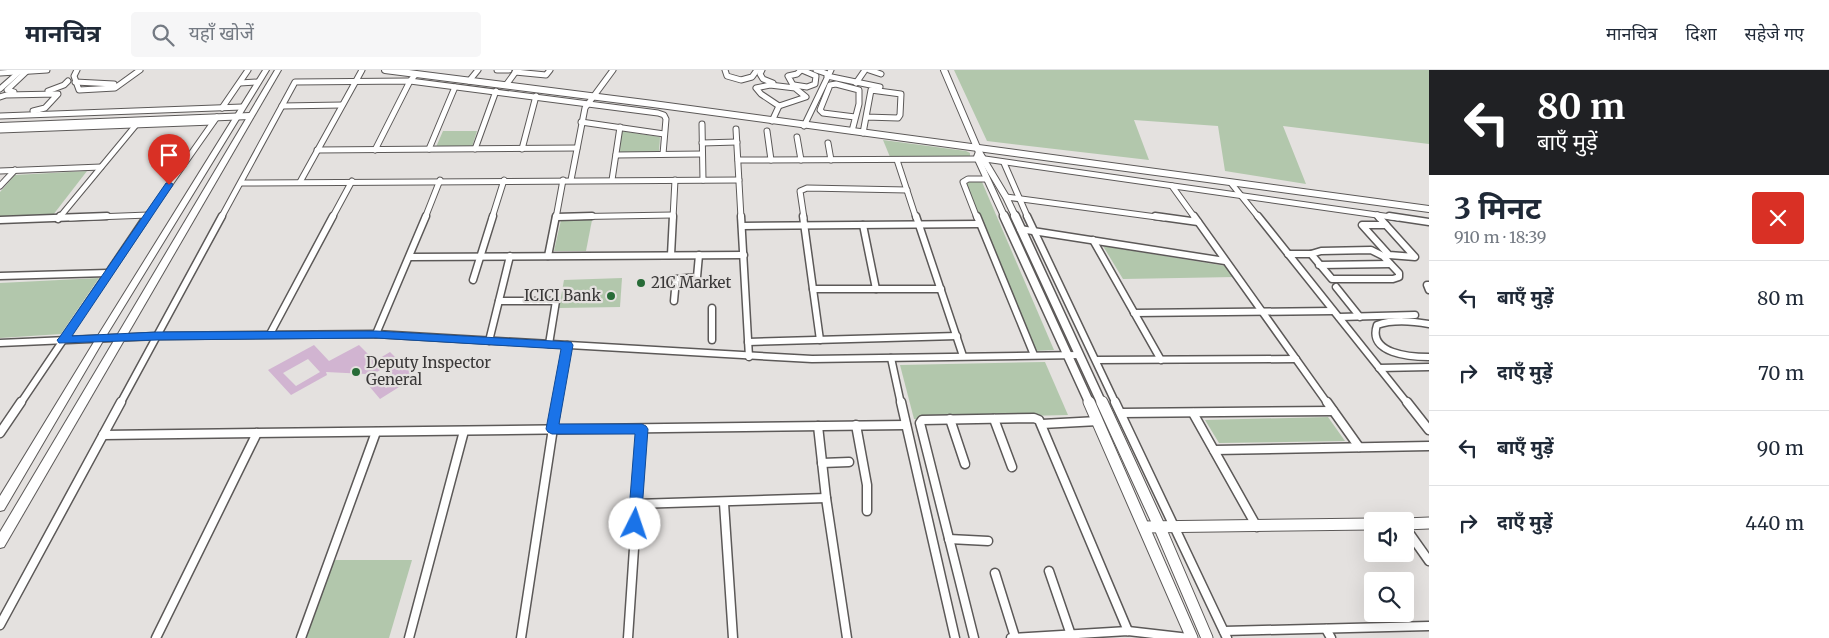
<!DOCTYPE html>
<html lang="hi">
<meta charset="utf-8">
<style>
:root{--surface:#fff;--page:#f6f6f7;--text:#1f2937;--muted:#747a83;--line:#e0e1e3}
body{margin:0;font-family:Merriweather,"Noto Sans Devanagari",serif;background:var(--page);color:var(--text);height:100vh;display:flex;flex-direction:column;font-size:19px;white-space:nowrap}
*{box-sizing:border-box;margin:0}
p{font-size:16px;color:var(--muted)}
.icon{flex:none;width:28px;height:28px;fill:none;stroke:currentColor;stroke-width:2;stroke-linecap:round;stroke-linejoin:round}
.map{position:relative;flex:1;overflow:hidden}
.side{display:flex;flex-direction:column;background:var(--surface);width:400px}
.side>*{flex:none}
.top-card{background:#202124;color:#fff;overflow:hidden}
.buttons{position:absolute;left:1364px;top:442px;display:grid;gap:10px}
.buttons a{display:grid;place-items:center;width:50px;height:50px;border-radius:5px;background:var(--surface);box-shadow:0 5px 20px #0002;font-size:25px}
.pin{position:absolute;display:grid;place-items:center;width:42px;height:42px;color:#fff;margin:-51px -21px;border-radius:50% 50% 50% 0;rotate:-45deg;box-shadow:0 0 5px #0007}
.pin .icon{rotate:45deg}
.me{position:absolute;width:55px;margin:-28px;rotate:4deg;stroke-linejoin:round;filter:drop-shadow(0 0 4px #0008)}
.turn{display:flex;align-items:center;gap:18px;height:105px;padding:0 25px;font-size:22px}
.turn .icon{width:65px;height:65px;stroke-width:2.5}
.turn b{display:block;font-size:35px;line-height:42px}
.round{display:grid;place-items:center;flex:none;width:52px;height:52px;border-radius:5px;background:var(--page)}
.head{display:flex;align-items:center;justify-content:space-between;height:85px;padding:0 25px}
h1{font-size:30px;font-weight:700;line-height:38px}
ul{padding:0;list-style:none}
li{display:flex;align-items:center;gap:15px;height:75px;padding:0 25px;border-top:1px solid var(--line)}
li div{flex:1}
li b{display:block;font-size:19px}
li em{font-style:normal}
header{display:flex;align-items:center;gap:30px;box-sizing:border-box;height:70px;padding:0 25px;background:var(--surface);border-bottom:1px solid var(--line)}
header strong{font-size:24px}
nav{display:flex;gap:28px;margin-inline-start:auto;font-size:18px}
.search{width:350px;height:45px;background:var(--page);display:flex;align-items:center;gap:12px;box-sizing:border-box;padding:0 18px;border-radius:5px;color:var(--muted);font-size:19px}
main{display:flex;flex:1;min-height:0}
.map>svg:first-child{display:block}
.green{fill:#b2c7ac}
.building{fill:#d1b4d1;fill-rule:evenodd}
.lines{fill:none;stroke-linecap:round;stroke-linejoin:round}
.minor-far2-casing{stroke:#5c5958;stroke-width:7}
.minor-far1-casing{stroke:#5c5958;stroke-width:9}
.minor-casing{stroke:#5c5958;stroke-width:11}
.tertiary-far2-casing{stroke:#5c5958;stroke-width:8}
.tertiary-far1-casing{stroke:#5c5958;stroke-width:11}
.tertiary-casing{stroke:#5c5958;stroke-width:13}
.secondary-casing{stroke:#5c5958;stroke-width:2}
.minor-far2{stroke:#fff;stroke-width:5}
.minor-far1{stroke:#fff;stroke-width:6}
.minor{stroke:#fff;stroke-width:8}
.tertiary-far2{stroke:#fff;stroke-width:6}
.tertiary-far1{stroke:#fff;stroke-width:8}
.tertiary{stroke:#fff;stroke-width:11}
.secondary{fill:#fff;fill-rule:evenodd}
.route{fill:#1a73e8;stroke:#114b97}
.poi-dot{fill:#276b37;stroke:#e4e1df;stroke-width:2}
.labels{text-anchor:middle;stroke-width:4.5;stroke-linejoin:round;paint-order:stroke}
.poi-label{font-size:15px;fill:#3a3838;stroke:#e4e1df;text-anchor:start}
</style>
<header>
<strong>मानचित्र</strong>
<div class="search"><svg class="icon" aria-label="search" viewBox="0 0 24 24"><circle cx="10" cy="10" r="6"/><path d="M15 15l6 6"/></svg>यहाँ खोजें</div>
<nav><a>मानचित्र</a><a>दिशा</a><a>सहेजे गए</a></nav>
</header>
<main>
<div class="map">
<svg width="1429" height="568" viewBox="0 0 1429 568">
<rect width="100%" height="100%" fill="#e4e1df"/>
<g class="green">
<path d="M954,0H1429V74L1283,56L1306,114L1225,101L1218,56L1134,50L1149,90L987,71Z"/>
<path d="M443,61H477L472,77H436Z"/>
<path d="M621,61L660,67L659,82L620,83Z"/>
<path d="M883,70L966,81L970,83V88L890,87Z"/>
<path d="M87,101L53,145L0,148V122L15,105Z"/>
<path d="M965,112H982L1054,280L1034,281Z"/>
<path d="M561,150H592L586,181H554Z"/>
<path d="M1103,176L1226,196L1235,207L1123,209Z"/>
<path d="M99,208L61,264L0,268V213Z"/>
<path d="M622,208L620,237L559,238L564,210Z"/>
<path d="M1045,292L1068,345L914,349L900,295Z"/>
<path d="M1328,347L1345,371L1219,373L1205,350Z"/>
<path d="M332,490H412L389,568H303Z"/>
</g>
<path class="building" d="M314,275L329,291L359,275L375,291L390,282L415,307L380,329L364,310L366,304L326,302L327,305L291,325L268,300ZM308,289L320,302L296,316L283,303ZM385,297L398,309L386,318L372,305Z"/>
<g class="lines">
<g class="minor-far2-casing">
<g id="minor-far2">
<path d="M77,0L74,6L79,20L115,18L140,0"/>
<path d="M497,0H509"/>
<path d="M725,0L727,6L741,10L752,7L757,0"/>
<path d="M762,0L760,4L763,9L773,13"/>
<path d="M816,0L828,4"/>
<path d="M869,0L881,4"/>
<path d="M515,2L546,5L550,0"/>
<path d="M0,3L47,0"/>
<path d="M827,6L880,17"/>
<path d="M469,11L478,0"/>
<path d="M75,12L114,14"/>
<path d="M240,13L258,12"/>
<path d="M856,13L865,0"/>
<path d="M506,15L517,0"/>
<path d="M770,15L795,18L806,27L779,36L761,24L756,18Z"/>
<path d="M793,15L788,6L797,4L801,0"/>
<path d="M794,15L807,17L815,14L816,6L802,0"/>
<path d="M0,19L18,3"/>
<path d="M48,21L64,15L68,11"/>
<path d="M14,22L7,20L26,2"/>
<path d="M0,27L6,25L58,24L45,38L33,41"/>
<path d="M282,36L342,35"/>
<path d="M222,38L248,0"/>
<path d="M0,46L242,37"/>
<path d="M772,51L779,36"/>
<path d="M581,52L664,64"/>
<path d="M702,54L703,110"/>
<path d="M804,56L831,0"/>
<path d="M736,59L741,148"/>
<path d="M0,60L213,52"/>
<path d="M767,61L771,90"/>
<path d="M852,61L859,34V20L836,14L830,15L820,40L823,43L855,47"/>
<path d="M863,63L871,20L901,24L900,45L898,48L866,47"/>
<path d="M797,67L801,90"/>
<path d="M702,73L737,72"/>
<path d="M828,73L831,90"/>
<path d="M429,79L455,17"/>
<path d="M475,79L496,21"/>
<path d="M522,79L536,26"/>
<path d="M317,80L577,78"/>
<path d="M375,80L410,11L416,4"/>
<path d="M616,85L702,84"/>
<path d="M985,89L1398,148"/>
<path d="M738,90L978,89"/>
<path d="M897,90L916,148"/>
<path d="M1004,93L1028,148"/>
<path d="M0,101L101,97"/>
<path d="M571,110L585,38L613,0"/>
<path d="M612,110L620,57"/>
<path d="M300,112L362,0"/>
<path d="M241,113L739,110"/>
<path d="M1231,113L1259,148"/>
<path d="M0,116L15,100"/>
<path d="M1172,116L1195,148"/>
<path d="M1006,127L1164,148"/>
<path d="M1377,145L1379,148"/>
<path d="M556,147L672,145"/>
<path d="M59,148L136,55"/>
<path d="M70,148L148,145"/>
<path d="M146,148L217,47"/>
<path d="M221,148L295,12L410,11L658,43L664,45L666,49L663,84"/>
<path d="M332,148L352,111"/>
<path d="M425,148L440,110"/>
<path d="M492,148L504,110"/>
<path d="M556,148L563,110"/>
<path d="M673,148L675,110"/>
<path d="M804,148L800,121L807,118L907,120"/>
<path d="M977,148L963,112L968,109H987"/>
</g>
</g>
<g class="minor-far1-casing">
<g id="minor-far1">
<path d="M741,146L749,287"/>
<path d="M803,146L820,270"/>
<path d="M916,146L963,286"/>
<path d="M977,146L1034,285"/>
<path d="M1027,146L1116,334"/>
<path d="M1155,146L1198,152"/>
<path d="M1194,146L1328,334"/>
<path d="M1258,146L1408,334"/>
<path d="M1378,146L1386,155"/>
<path d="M1389,146L1429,152"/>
<path d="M556,147L592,146"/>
<path d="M58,149L60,146"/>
<path d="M0,150L107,146"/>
<path d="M863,155L876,219"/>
<path d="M1362,155H1386L1415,187L1389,185Z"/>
<path d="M742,156L979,154"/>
<path d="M1020,159L1225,191"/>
<path d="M1093,170L1161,290"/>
<path d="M1371,180L1383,186L1399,203V207L1393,209H1332L1311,184L1321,181Z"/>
<path d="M1288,184H1311"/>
<path d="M671,185L673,146"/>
<path d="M548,186L556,146"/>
<path d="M410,187L744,185"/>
<path d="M1319,195L1390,194"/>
<path d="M0,206L108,203"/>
<path d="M473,210L493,146"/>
<path d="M1429,215H1427L1429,220"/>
<path d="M1336,217L1360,247"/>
<path d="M813,219H941"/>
<path d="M499,231H556L549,274"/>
<path d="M674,231L676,209L697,207L699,185"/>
<path d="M712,238V270"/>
<path d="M1134,243L1333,241"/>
<path d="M1339,247L1415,245"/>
<path d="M1429,254C1412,251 1394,249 1377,255C1367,284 1411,287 1429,287"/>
<path d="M270,264L333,146"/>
<path d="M376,264L426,146"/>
<path d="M489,271L510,186"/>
<path d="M748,272L957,266"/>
<path d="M0,273L157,266L376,264L812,289L1079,285"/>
<path d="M891,288L901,334"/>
<path d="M1096,290L1296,289"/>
<path d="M1379,298L1429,297"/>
<path d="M20,334L147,146"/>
<path d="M120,334L222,146"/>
<path d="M557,334L567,275"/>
</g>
</g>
<g class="minor-casing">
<g id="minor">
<path d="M901,332L955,568"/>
<path d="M1115,332L1227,568"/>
<path d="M1327,332L1359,377"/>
<path d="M1407,332L1429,360"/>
<path d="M1121,343L1333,341"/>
<path d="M1193,343L1257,457"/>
<path d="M950,349L965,394"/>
<path d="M994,349L1012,397"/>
<path d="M1042,354L1098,351"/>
<path d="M856,355L867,415V441"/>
<path d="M818,356L826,428L847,568"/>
<path d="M0,363L21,332"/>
<path d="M103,365L906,355"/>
<path d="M1214,380L1429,376"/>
<path d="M822,393L849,392"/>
<path d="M724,433L733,568"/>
<path d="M636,434L826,428"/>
<path d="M1405,457L1429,491"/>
<path d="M949,469L988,471"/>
<path d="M1049,501L1071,565"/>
<path d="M995,503L1015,567"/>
<path d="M0,555L121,332"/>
<path d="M1326,559L1331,568"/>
<path d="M1224,561L1429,556"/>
<path d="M156,568L257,363"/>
<path d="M301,568L376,362"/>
<path d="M409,568L464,361"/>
<path d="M521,568L557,332"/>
<path d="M628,568L642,359"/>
<path d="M974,568L920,353L922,350L1034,348L1039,350L1128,561"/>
<path d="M1011,568L1128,561L1189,568"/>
</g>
</g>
<g class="tertiary-far2-casing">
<g id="tertiary-far2">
<path d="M385,0L653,34L1429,139"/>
<path d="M944,0L979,82L1006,127L1016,148"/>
<path d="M0,56L250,46"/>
<path d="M979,82L977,87L1005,148"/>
</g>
</g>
<g class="tertiary-far1-casing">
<g id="tertiary-far1">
<path d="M1004,146L1090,334"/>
<path d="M1015,146L1102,334"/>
</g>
</g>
<g class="tertiary-casing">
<g id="tertiary">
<path d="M1089,332L1192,568"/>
<path d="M1102,332L1160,458L1207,568"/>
<path d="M1405,454L1429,453"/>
<path d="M1144,457L1372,454"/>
</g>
</g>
<g class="secondary-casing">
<g id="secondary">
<path d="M263,0H269L103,271L4,440L0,441V426L97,267Z"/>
<path d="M275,0H281L4,477L0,478V462Z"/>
</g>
</g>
<use href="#minor-far2" class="minor-far2"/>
<use href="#minor-far1" class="minor-far1"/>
<use href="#minor" class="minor"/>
<use href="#tertiary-far2" class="tertiary-far2"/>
<use href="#tertiary-far1" class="tertiary-far1"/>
<use href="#tertiary" class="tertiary"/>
<use href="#secondary" class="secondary"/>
</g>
<path class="route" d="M166,113H172L173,115L72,266L157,262L376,261L571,272L573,275L559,354H642L646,356L648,359L641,454L639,458L635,460L630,458L628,454L635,364H552L548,362L546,359L561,279L376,268L157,270L59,273L57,270L59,268Z"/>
<g class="poi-dot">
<circle cx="641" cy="213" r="5"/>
<circle cx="611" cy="226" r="5"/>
<circle cx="356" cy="302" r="5"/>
</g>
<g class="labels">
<g class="poi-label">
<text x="651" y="218">21C Market</text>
<text x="601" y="231" text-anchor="end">ICICI Bank</text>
<text x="366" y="298">Deputy Inspector<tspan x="366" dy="17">General</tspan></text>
</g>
</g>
</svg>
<div class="buttons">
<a><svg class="icon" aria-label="sound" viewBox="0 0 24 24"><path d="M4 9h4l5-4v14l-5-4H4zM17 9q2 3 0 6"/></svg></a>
<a><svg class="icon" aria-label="search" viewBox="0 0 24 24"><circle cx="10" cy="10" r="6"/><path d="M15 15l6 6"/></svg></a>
</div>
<div class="pin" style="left:169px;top:115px;background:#d93025"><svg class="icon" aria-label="arrive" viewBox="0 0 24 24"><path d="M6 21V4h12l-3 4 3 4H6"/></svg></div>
<svg class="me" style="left:635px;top:454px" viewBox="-20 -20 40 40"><circle r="19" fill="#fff"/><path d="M0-13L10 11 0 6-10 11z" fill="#1a73e8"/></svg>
</div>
<section class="side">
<div class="top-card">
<div class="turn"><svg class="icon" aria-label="left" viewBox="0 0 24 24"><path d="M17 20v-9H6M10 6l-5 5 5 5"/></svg><div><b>80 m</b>बाएँ मुड़ें</div></div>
</div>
<div class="head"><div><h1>3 मिनट</h1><p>910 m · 18:39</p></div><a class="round" style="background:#d93025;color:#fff"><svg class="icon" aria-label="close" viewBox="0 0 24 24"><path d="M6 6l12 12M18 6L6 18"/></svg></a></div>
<ul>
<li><svg class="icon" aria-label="left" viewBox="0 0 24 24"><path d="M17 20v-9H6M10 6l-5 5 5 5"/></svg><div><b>बाएँ मुड़ें</b></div><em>80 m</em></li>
<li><svg class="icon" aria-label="right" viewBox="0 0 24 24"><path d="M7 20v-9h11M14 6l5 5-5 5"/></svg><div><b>दाएँ मुड़ें</b></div><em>70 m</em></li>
<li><svg class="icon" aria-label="left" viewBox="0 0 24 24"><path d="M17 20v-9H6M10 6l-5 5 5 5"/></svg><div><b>बाएँ मुड़ें</b></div><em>90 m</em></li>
<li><svg class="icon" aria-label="right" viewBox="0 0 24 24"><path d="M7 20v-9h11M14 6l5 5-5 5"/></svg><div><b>दाएँ मुड़ें</b></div><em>440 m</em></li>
</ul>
</section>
</main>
